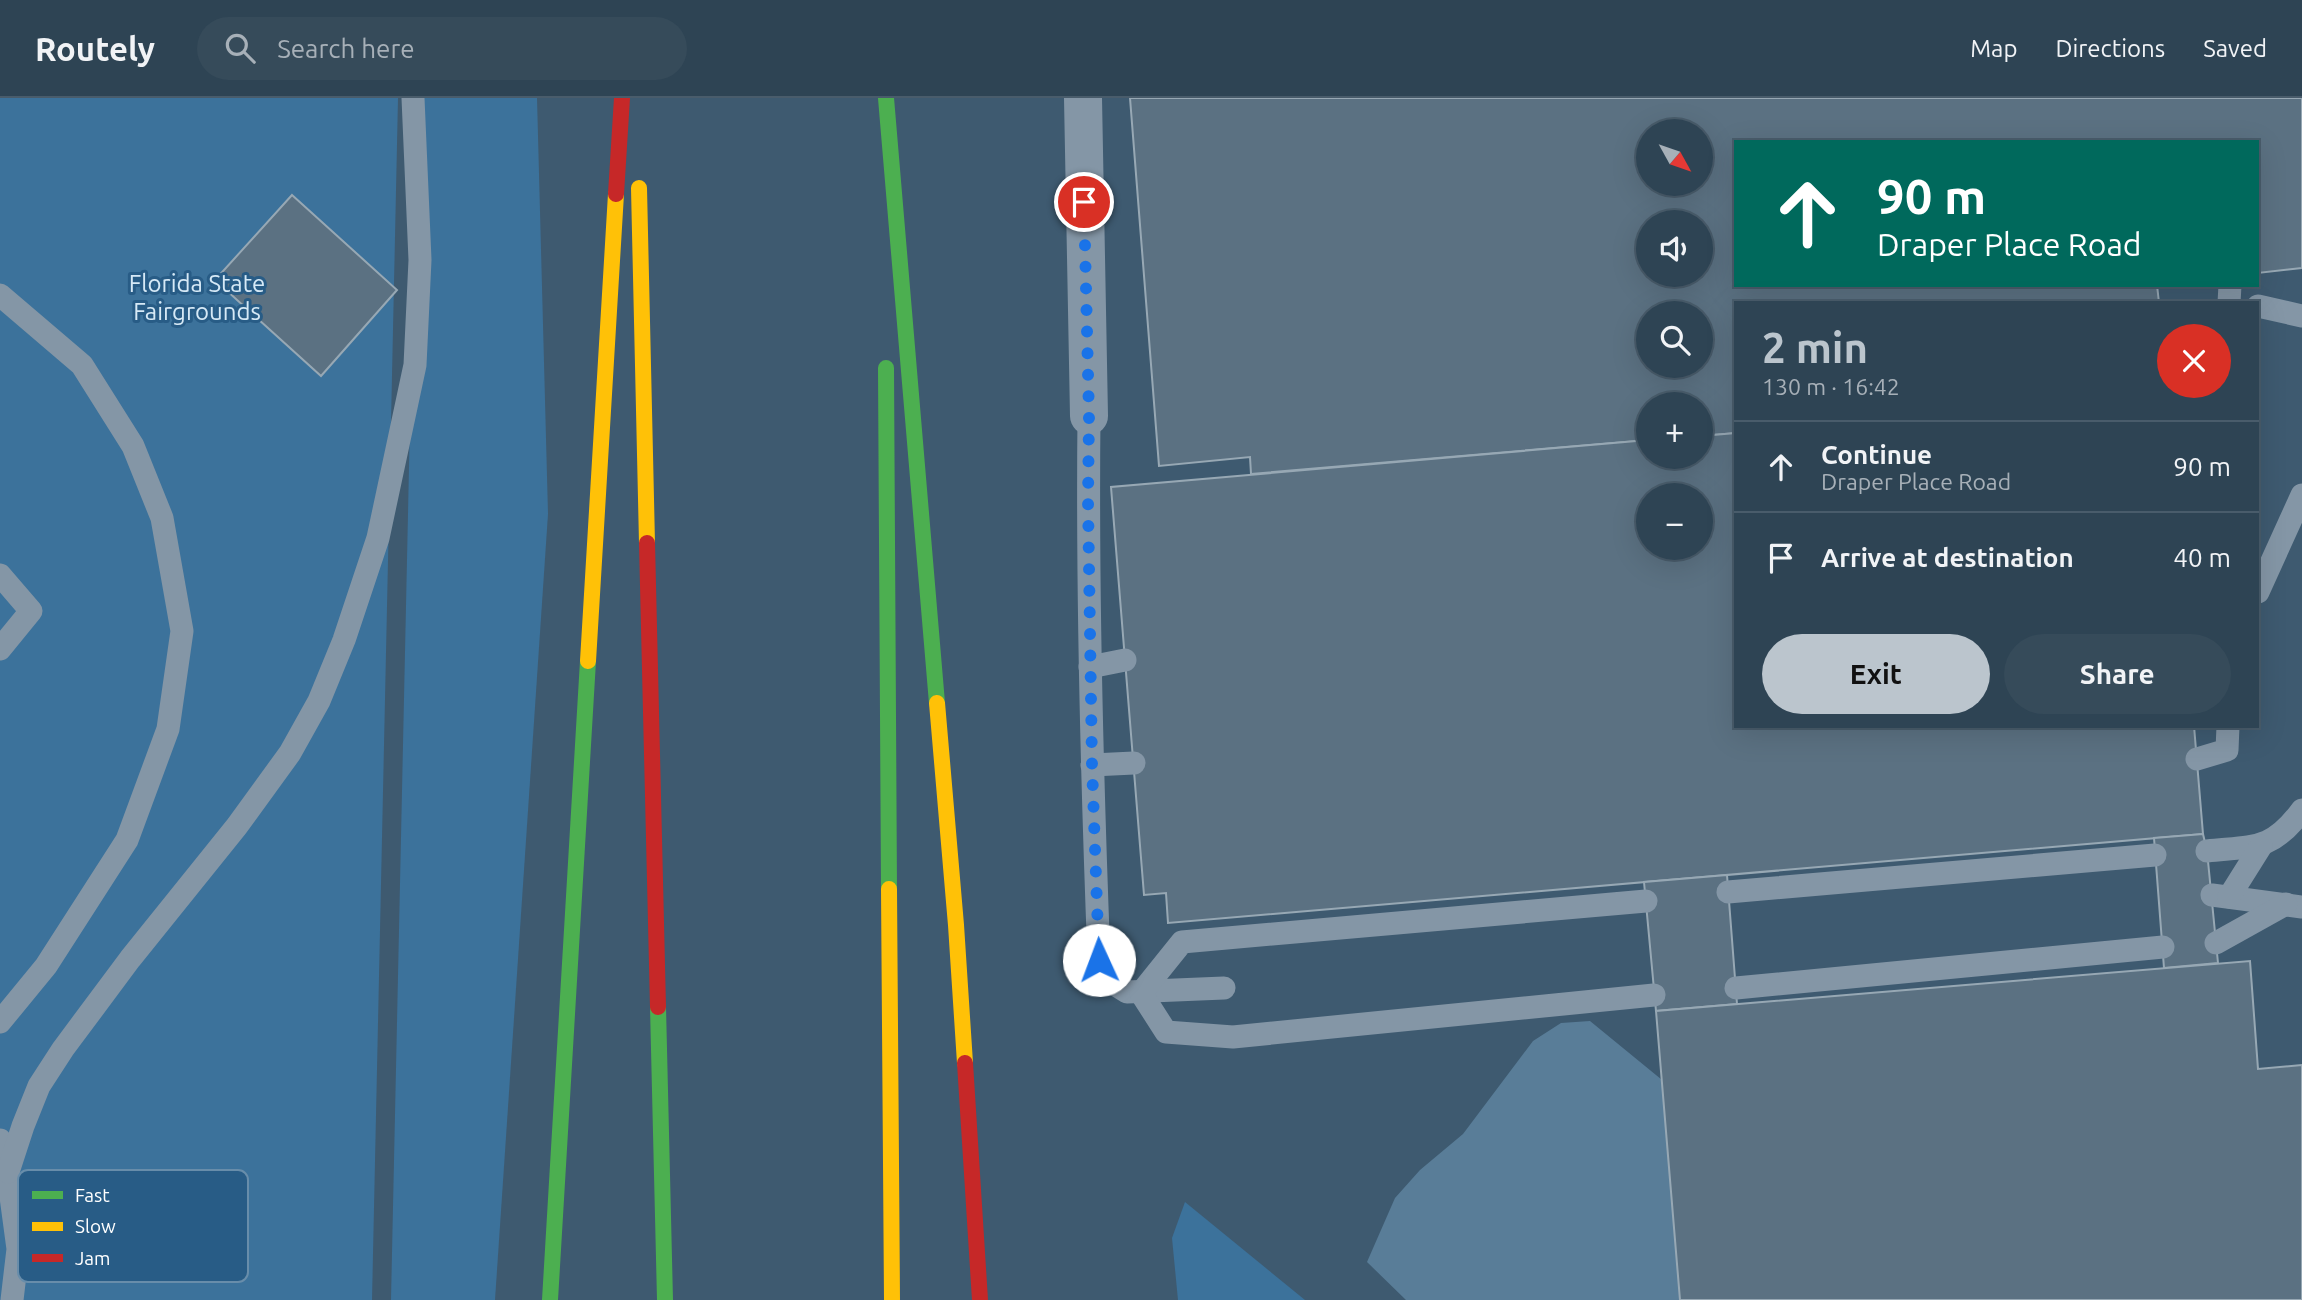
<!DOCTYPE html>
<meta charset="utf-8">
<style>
:root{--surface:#2e4454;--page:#364b5a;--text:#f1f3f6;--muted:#a7b0b8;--line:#495c6b;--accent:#bbc5cd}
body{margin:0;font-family:Ubuntu,sans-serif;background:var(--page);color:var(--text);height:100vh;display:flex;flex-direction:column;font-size:26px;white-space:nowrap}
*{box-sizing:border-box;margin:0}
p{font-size:23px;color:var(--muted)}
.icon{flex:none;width:38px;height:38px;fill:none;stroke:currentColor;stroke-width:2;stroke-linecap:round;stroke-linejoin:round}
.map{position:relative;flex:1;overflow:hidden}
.sheet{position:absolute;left:1734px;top:203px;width:525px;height:427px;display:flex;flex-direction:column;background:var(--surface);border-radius:0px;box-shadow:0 7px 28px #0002,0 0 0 2px var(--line)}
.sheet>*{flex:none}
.banner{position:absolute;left:1734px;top:42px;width:525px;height:147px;border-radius:0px;box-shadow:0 7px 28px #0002,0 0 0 2px var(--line);background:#00695c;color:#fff;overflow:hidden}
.needle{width:46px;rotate:130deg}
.fabs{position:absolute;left:1636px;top:21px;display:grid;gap:14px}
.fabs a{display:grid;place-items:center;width:77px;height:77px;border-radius:50%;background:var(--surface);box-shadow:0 7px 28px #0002,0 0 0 2px var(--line);font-size:35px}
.pin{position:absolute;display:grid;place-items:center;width:60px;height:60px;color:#fff;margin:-30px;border:4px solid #fff;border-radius:50%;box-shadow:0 2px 7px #0007}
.me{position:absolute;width:77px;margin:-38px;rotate:358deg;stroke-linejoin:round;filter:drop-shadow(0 0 5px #0008)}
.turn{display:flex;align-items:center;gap:24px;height:147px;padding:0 28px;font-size:32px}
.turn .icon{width:91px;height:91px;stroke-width:2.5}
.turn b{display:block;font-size:49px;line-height:60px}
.round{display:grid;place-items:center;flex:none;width:74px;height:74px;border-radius:37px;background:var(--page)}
.headline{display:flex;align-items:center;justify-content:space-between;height:119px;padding:0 28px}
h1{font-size:42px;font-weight:700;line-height:52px;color:var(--accent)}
.primary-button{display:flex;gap:14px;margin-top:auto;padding:14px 28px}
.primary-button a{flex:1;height:80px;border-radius:42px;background:var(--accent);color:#111;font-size:28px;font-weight:700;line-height:80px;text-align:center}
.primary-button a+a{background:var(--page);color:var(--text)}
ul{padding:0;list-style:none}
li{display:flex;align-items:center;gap:21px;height:91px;padding:0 28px;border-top:2px solid var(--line)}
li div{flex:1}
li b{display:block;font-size:26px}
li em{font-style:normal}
header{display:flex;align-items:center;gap:42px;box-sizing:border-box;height:98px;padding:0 35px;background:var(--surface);border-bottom:2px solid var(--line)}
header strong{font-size:33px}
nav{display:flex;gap:38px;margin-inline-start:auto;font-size:24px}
.search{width:490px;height:63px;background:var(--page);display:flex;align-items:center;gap:18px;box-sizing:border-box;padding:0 24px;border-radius:38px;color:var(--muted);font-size:26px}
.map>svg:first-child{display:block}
.green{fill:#3c729b}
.water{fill:#597d98}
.building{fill:#5b7182;stroke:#97a8b4;stroke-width:2;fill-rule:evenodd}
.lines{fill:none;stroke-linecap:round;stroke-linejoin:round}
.lane{stroke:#8496a6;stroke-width:23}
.street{stroke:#8496a6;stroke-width:38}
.fast{stroke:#4caf50;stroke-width:16}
.slow{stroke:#ffc107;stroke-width:16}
.jam{stroke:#c62828;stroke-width:16}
.route{stroke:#1a73e8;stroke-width:12;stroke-dasharray:0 21.6}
.labels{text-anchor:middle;stroke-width:6;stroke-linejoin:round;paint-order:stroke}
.park-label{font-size:24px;fill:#d6e9f6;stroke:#285c86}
.key{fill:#285c86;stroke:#688daa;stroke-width:2}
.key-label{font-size:19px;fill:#fff}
</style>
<header>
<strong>Routely</strong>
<div class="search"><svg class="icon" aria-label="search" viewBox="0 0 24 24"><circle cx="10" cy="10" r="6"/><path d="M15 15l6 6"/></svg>Search here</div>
<nav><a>Map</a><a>Directions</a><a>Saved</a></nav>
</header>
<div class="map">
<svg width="2302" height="1202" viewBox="0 0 2302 1202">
<rect width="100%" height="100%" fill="#3e5a70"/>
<g class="green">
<path d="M0,0H398L372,1202H0Z"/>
<path d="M417,0H537L548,416L495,1202H391Z"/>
<path d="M1185,1104L1305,1202H1178L1172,1140Z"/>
</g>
<path class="water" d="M1590,923L1931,1202H1406L1367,1164L1395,1100L1420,1072L1463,1036L1533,943L1561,925Z"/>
<g class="building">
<path d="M1130,0H2302V170L2258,175V44H1736V187H2157L2159,205H1736V335L1701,338V306H1648V342L1251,376L1250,359L1159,368ZM1648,33H1701V86H1648ZM1648,124H1701V177H1648ZM1648,215H1701V268H1648Z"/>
<path d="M292,97L397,192L321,278L215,182Z"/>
<path d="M1736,335V628H2194L2203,736L1168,825L1166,795L1144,797L1111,389L1648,342V359H1701V338ZM1648,397H1701V450H1648Z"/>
<path d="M2203,736L2207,753L2218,865L2164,870L2154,740Z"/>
<path d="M1727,777L1737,906L1656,913L1644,784Z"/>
<path d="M2250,863L2258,971L2302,967V1202H1680L1656,913Z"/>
</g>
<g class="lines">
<g class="lane">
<path d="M0,197L82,267L133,348L162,420L182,533L168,631L127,742L46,868L0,924"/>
<path d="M2229,205L2230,187"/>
<path d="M2258,208L2302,218"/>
<path d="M1089,318C1087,500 1092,681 1099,862L1108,882L1127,894L1224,890"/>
<path d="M0,477L31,513L0,551"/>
<path d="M2258,494L2302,397"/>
<path d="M1090,569L1125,562"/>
<path d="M2197,661L2227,652L2228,628"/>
<path d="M1092,667L1134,665"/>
<path d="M2207,753C2254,748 2272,753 2302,712"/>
<path d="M1728,794L2155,757"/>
<path d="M2212,797L2302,809"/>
<path d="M2229,799L2261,748"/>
<path d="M1646,803L1182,844L1141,895L1166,934L1233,939L1654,897"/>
<path d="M2216,845L2286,806"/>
<path d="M1736,890L2163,849"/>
<path d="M0,1042L5,1054L18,1151L12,1202"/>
<path d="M8,1074L23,1028L39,988L63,951L130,861L237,728L290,655L319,603L344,542L378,440L415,267L420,162L413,0"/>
</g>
<path class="street" d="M1083,0L1089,318"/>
<g class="fast">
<path d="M886,0L937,605"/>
<path d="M886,270L889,791"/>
<path d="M658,909L665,1202"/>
<path d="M550,1202L588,563"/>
</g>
<g class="slow">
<path d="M639,90L647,445"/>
<path d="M588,563L616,96"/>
<path d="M937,605L956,827L965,965"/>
<path d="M889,791L892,1202"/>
</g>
<g class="jam">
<path d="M616,96L622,0"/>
<path d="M647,445L658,909"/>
<path d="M965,965L980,1202"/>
</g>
</g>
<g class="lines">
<path class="route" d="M1084,104L1089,318L1088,402L1092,667L1099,862"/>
</g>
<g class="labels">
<g class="park-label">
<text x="197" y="194">Florida State<tspan x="197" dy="28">Fairgrounds</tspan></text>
</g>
</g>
<rect x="18" y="1072" width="230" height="112" rx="10" class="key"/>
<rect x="32" y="1093" width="31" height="8" fill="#4caf50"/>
<rect x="32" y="1124" width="31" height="9" fill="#ffc107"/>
<rect x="32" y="1156" width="31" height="8" fill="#c62828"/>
<g class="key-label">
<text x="75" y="1104">Fast</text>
<text x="75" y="1135">Slow</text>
<text x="75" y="1167">Jam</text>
</g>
</svg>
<div class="fabs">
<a><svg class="needle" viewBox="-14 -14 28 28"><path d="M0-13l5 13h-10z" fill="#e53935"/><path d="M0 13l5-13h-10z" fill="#a7b0b8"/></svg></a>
<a><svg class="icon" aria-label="sound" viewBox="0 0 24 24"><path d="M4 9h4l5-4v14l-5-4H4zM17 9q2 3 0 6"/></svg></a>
<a><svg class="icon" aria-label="search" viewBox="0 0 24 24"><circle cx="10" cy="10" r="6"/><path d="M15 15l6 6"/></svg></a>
<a>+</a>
<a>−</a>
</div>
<div class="pin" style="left:1084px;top:104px;background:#d93025"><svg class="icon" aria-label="arrive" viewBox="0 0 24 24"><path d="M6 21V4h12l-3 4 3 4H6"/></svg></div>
<svg class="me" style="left:1099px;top:862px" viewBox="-20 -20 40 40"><circle r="19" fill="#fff"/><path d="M0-13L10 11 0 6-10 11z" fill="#1a73e8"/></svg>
<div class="banner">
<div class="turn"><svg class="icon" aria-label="ahead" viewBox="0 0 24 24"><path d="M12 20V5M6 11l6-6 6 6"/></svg><div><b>90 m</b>Draper Place Road</div></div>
</div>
<section class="sheet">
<div class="headline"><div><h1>2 min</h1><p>130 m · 16:42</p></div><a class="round" style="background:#d93025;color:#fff"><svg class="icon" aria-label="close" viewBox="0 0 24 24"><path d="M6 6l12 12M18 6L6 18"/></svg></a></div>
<ul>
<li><svg class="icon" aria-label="ahead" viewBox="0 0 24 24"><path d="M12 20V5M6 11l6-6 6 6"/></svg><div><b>Continue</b><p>Draper Place Road</p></div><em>90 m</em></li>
<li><svg class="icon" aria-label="arrive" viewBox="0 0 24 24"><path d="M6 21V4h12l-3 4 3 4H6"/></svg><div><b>Arrive at destination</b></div><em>40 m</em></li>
</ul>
<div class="primary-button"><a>Exit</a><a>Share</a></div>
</section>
</div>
